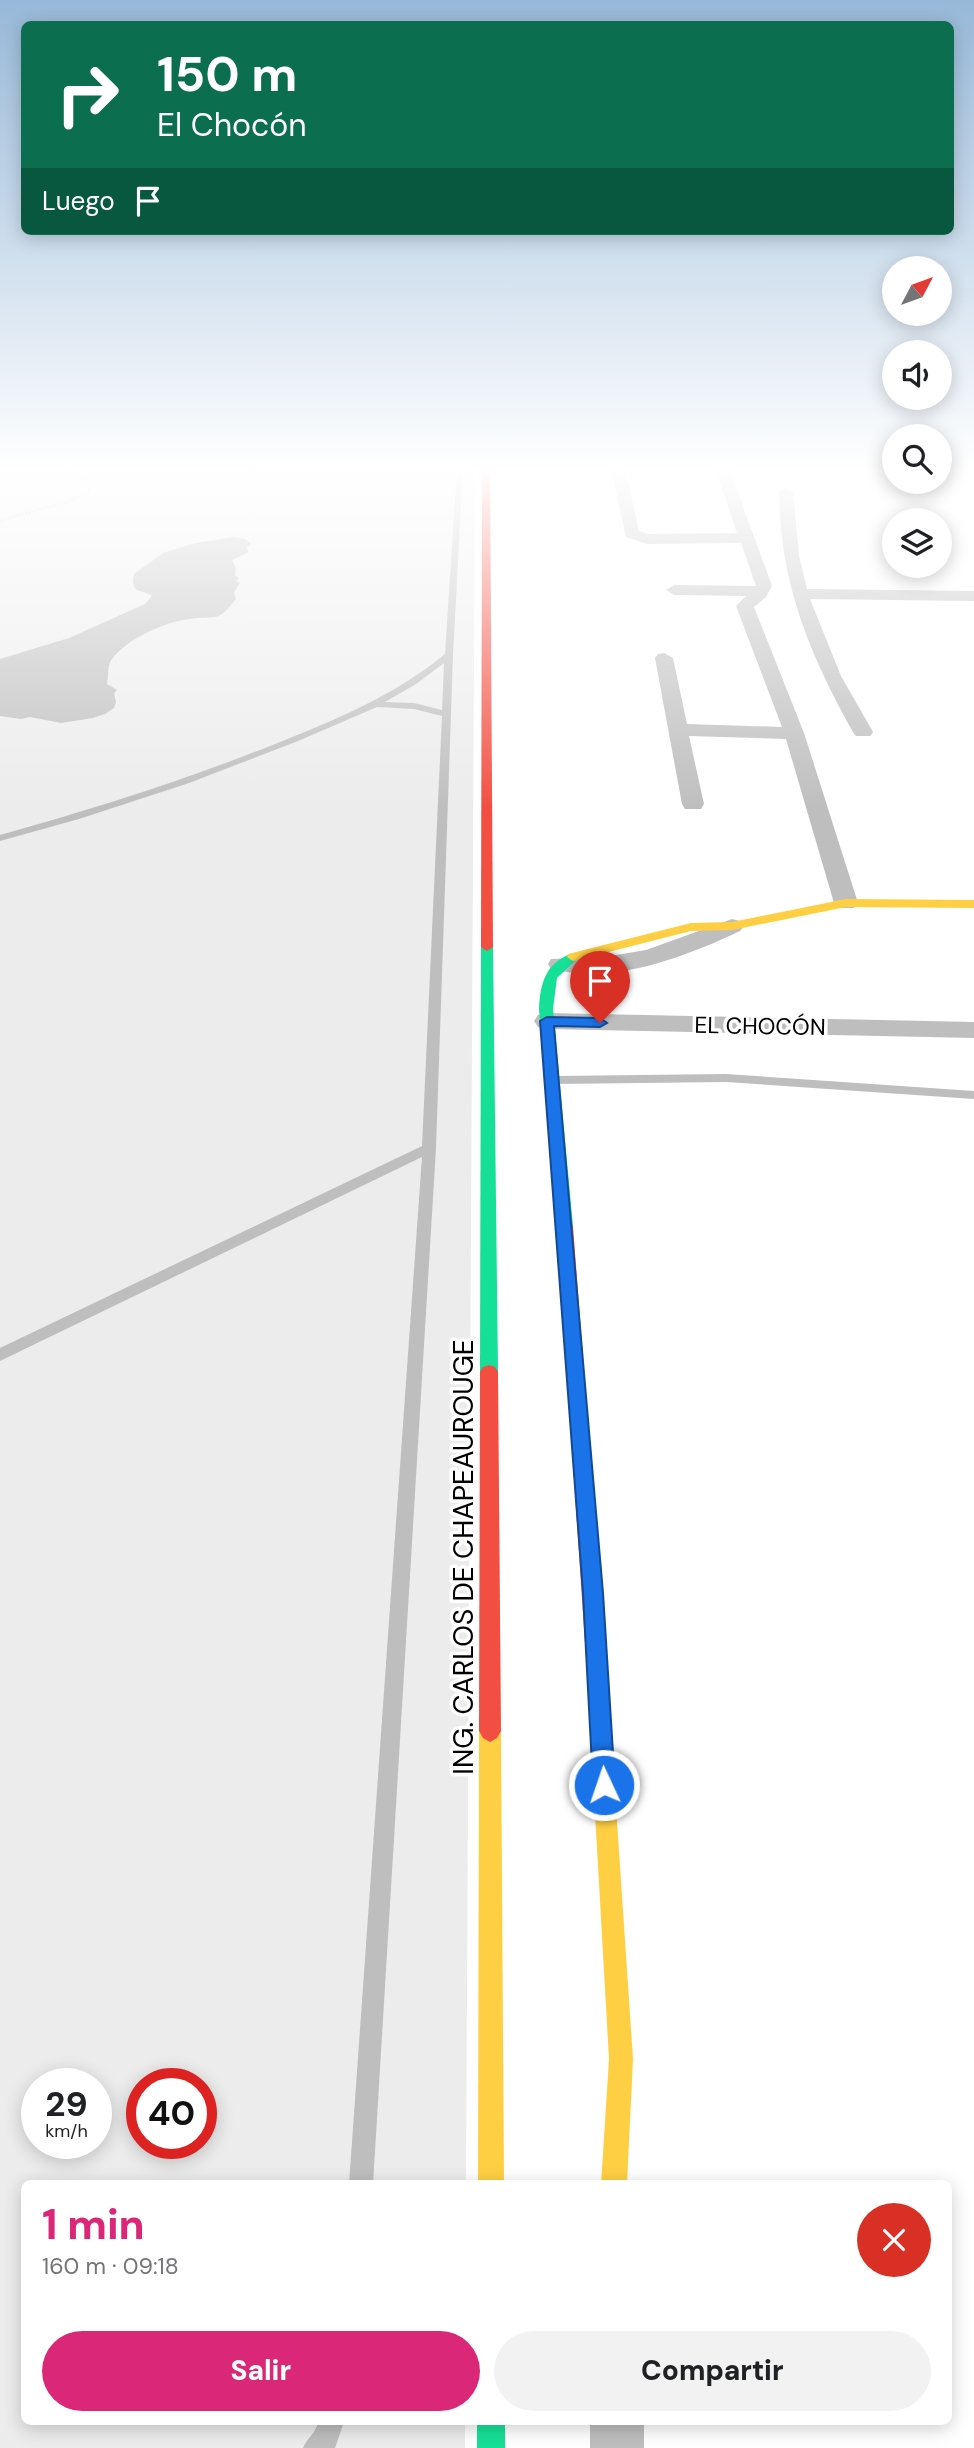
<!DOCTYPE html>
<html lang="es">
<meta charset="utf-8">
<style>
:root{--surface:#fff;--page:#f2f2f2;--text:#202124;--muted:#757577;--accent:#db2777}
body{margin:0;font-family:"DM Sans",sans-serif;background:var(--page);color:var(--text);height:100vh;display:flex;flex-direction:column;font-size:26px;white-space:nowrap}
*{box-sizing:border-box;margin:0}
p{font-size:23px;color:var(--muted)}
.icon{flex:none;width:38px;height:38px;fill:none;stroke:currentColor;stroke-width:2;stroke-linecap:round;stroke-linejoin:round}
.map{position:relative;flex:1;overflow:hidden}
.side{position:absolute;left:21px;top:2180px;width:931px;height:245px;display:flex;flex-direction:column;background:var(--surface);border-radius:10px;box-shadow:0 4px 18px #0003}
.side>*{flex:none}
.top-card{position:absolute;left:21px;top:21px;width:933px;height:214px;border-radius:10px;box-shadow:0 4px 18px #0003;background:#0b6e4f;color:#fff;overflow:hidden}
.needle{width:46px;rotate:49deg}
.buttons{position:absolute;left:882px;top:256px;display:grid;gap:14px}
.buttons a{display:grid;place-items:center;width:70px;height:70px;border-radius:50%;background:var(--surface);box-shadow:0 4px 18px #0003;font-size:35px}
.speed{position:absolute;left:21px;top:2068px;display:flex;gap:14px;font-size:35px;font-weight:700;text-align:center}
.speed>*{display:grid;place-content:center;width:91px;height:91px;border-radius:50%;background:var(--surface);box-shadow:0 4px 18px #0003;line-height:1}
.speed small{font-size:18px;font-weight:400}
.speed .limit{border:10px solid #d22;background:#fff;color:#111}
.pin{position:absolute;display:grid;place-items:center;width:60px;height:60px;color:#fff;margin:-72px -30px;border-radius:50% 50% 50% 0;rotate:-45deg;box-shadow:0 0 7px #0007}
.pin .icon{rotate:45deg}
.me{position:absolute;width:77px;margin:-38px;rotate:357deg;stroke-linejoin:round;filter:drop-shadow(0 0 5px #0008)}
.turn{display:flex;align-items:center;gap:24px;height:147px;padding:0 21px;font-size:32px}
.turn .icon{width:91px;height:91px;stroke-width:2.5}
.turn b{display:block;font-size:49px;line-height:60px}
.then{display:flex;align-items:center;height:66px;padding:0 21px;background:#0003;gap:14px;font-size:26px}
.round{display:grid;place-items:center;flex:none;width:74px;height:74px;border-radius:37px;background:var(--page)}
.overview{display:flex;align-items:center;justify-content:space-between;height:119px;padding:0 21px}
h1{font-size:42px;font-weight:800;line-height:52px;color:var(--accent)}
.button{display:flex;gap:14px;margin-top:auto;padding:14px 21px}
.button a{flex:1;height:80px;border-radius:42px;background:var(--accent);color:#fff;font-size:28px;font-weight:800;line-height:80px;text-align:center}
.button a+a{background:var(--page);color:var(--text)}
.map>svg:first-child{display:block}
.green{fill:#ececec;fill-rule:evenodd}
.water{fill:#bfbfbf}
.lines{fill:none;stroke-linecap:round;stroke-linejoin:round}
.path{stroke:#b9b9b9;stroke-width:2.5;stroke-dasharray:1 2;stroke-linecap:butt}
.lane{fill:#bebebe;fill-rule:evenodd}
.street{fill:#bebebe;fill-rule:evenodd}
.fast{fill:#16e098;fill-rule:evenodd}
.slow{fill:#ffcf43;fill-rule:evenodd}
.jam{fill:#f24e42;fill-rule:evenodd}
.route{fill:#1a73e8;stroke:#114b97;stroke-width:2}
.labels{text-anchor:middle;stroke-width:7;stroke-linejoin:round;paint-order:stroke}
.street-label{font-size:23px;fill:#000;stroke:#fff}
.near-street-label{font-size:28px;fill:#000;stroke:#fff}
</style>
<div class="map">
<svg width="974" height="2448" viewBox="0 0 974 2448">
<rect width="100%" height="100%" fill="#fff"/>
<path class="green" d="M0,468H475L466,2184H24V2422H465V2448H0ZM37,2084H96V2144H37ZM142,2084H201V2144H142Z"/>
<path class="water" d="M233,537L245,539L251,544L246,548L249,552L232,560L236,568L235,575L239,578L236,581L240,583L234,592L236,599C217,624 216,615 189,619C165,622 128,638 112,659C107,665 109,675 107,684L117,690L114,693L116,702L114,708L105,714L93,718L61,723L30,717L21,719L0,716V659L69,638L145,604L152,596C143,589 129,595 134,574L163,553L196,543Z"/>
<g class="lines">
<path class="path" d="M0,520L67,502L90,491L82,474L60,468"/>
<g class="lane">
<path d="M457,468H463L453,655L436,1148L373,2184H349L422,1157L0,1361V1348L422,1146L442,716L414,709L377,707L298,741L189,783L79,819L0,841V835C93,809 185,780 275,744C335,720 394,696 445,654ZM444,663L442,710L414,703L385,702L416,684Z"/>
<path d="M726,1074L974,1091V1099L726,1082L554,1084L548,1080L554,1076Z"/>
<path d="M318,2422H344L335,2448H303C307,2438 316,2433 318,2422Z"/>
</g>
<g class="street">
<path d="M611,468H625L639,531L648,534L737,533L715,468H729L772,586L766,597L754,607L804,733L858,903L854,908H838L834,903L786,739L689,736L704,804L701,809H685L682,804L655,658L658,654L664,653L673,658L687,724L782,727L736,606L746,596L674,595L666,590L674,585L756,586L741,543L647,544L626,537Z"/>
<path d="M786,488L793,492L799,556L807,589L974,591V601L810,599L841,676L873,732L870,736H856L853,732C809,653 780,583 779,492Z"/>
<path d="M732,919L740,921L744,926L740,931C685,957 613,985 551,969L548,964L551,959L604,957L646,950Z"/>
<path d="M547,1013L974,1022V1038L547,1029L538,1027L534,1021L538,1015Z"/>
<rect x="590" y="2422" width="54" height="26"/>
</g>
<g class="fast">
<path d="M487,943L493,947L498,1372L495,1377L489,1379L483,1377L480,1372L481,947Z"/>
<path d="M573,953L579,957L557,978L553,1009L573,1226L571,1230H559L557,1226L539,1009C540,983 546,962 573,953Z"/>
<rect x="477" y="2422" width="28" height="26"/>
</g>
<g class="slow">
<path d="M846,899L974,900V908L846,907L732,930L691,931L573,961L567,957L568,954L691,923L732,922Z"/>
<path d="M597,1663L604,1666L607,1673L633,2059L627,2184H601L609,2059L587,1673L590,1666Z"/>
<path d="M490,1720L497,1724L501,1731L504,2184H478L479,1731L483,1724Z"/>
</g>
<g class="jam">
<path d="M482,468H490L493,947L487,951L481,947Z"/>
<path d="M565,1220L571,1222L573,1226L607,1673L604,1680L597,1683L590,1680L587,1673L557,1226L559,1222Z"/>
<path d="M489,1365L495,1367L498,1372L501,1731L497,1738L490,1742L483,1738L479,1731L480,1372L483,1367Z"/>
</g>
</g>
<linearGradient id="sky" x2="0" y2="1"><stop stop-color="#97b8d8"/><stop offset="0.58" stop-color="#fff"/><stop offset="1" stop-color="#fff" stop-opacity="0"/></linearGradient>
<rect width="974" height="810" fill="url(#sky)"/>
<path class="route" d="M547,1017L600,1018L607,1023L600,1027L554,1026L603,1593L615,1785L612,1793L604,1796L597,1793L593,1785L583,1593L540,1021Z"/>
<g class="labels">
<g class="street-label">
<text transform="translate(760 1026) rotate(1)" y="8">EL CHOCÓN</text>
</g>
<g class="near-street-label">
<text transform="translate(463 1557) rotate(-90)" y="10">ING. CARLOS DE CHAPEAUROUGE</text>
</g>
</g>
</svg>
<div class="buttons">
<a><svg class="needle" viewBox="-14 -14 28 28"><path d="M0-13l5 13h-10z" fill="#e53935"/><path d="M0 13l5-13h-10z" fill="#757577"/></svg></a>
<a><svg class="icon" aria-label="sound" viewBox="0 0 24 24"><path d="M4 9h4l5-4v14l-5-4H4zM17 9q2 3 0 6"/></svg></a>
<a><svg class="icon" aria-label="search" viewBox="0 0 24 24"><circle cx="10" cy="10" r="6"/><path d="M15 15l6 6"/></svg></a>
<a><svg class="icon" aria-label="layers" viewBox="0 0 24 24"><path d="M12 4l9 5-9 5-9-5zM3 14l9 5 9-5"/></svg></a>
</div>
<div class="speed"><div>29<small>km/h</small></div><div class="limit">40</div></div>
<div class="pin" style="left:600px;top:1023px;background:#d93025"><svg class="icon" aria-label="arrive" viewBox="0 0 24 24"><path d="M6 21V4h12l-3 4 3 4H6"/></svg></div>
<svg class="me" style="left:604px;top:1785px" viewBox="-20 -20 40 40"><circle r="17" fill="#1a73e8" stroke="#fff" stroke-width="3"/><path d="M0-11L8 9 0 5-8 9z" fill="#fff"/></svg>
<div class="top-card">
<div class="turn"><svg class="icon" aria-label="right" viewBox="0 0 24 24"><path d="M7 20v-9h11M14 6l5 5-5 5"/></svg><div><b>150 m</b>El Chocón</div></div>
<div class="then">Luego<svg class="icon" aria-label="arrive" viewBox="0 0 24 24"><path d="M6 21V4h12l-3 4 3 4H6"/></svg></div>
</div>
<section class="side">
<div class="overview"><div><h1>1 min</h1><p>160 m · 09:18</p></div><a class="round" style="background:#d93025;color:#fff"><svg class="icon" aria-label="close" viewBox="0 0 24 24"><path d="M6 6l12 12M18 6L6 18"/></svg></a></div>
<div class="button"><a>Salir</a><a>Compartir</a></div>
</section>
</div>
